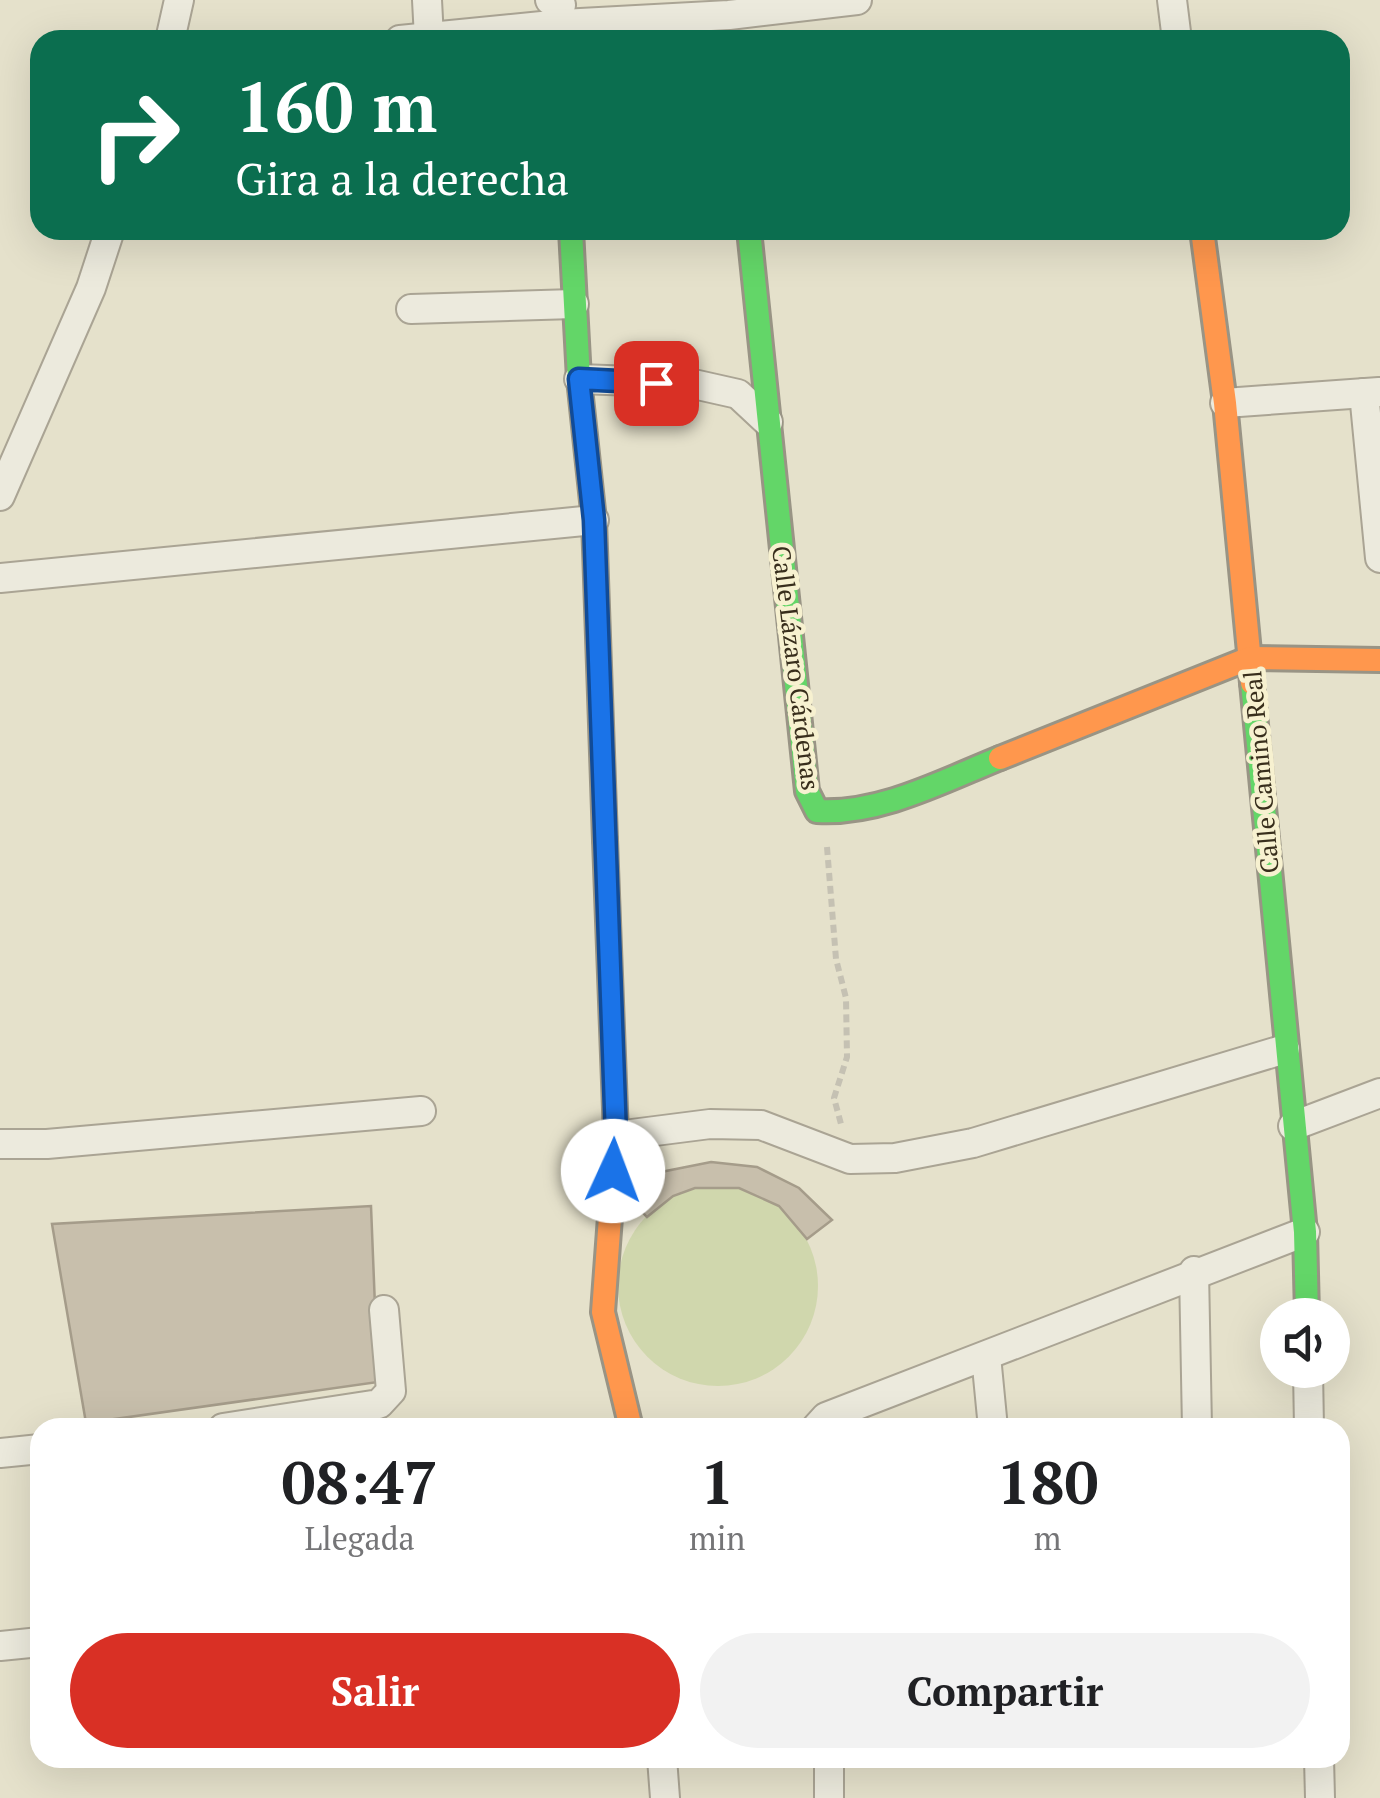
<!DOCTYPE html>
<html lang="es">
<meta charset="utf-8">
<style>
:root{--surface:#fff;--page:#f2f2f2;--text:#202124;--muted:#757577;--accent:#d93025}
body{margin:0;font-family:"PT Serif",serif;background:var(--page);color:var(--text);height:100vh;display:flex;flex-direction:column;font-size:38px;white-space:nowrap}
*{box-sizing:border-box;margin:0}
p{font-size:32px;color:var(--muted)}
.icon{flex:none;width:55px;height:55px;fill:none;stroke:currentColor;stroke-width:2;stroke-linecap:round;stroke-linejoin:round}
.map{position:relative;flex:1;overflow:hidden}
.sheet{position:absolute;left:30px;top:1418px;width:1320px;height:350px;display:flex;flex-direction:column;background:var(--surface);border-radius:30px;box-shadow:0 10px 40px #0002}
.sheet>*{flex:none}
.hud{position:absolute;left:30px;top:30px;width:1320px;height:210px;border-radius:30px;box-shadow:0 10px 40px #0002;background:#0b6e4f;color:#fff;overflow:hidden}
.buttons{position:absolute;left:1260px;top:1298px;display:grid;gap:20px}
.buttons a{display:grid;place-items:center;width:90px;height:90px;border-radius:50%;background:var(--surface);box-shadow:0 10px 40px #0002;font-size:50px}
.pin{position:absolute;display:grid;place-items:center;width:85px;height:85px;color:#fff;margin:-42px;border-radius:20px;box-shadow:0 5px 15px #0006}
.me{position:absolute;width:110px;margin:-55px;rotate:2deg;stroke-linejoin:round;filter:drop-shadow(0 0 8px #0008)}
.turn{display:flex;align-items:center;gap:35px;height:210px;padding:0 40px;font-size:45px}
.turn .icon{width:130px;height:130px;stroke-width:2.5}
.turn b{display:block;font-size:70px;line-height:85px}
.eta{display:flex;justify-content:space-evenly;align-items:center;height:170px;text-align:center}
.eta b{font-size:60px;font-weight:800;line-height:70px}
.button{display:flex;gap:20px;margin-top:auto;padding:20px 40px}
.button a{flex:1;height:115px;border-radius:60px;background:var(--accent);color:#fff;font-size:40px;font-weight:800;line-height:115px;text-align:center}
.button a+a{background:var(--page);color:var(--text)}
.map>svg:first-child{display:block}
.green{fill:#d0d7ad}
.building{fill:#c8bfac;stroke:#a59c8a;stroke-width:2.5}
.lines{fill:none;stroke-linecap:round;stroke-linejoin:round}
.street-casing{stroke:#aaa494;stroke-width:32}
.fast-casing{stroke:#999485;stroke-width:28}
.slow-casing{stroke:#999485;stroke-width:28}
.path{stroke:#c5c1b3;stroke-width:6;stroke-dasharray:8 5;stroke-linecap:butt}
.street{stroke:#eceadd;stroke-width:28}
.fast{stroke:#63d668;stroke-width:22}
.slow{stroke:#ff974d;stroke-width:22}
.route-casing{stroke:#114b97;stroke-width:25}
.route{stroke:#1a73e8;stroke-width:18}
.labels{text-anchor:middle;stroke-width:9;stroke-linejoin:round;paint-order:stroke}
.street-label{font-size:25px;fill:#382e1c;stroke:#f7f1d0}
</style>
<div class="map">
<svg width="1380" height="1798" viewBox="0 0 1380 1798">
<rect width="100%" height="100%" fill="#e5e1cb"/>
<circle class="green" cx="718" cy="1286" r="100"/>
<g class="building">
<path d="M711,1162L757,1167L799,1188L832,1220L807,1239L779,1206L739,1188H695L673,1196L647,1217L626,1195L666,1171Z"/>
<path d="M371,1206L378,1382L86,1423L52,1224Z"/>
</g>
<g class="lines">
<g class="street-casing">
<g id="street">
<path d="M427,0L429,38"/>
<path d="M550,0L561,5"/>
<path d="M1172,0L1177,40"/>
<path d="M170,40L179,0"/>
<path d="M400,40L562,24L729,15L857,0"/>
<path d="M411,309L574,304"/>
<path d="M579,379L689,383L738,394L768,422"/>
<path d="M1364,393L1380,558"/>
<path d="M1225,403L1379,392"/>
<path d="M0,496L91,288L110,230"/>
<path d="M0,578L594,520"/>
<path d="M1293,1126L1380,1093"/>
<path d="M616,1136L710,1124L761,1125L850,1159L895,1158L973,1143L1285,1049"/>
<path d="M0,1144H47L421,1111"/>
<path d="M1194,1271L1197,1428"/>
<path d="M986,1356L993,1428"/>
<path d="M1308,1370L1309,1428"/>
<path d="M223,1428L379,1404L391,1391L384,1310"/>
<path d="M816,1428L826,1417L1305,1232"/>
<path d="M0,1453L40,1449"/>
<path d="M0,1646L40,1642"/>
<path d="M662,1758L665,1798"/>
<path d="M1319,1758L1320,1798"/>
<path d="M829,1798V1758"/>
</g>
</g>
<g class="fast-casing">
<g id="fast">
<path d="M571,230L579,379L594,520L605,840"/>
<path d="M749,230L807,791L817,811C879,815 943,781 1000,758"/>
<path d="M1252,683L1305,1232L1307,1315"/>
</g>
</g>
<g class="slow-casing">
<g id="slow">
<path d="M1202,230L1225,403L1252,683"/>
<path d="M1000,758L1250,658L1380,660"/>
<path d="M605,840L616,1136L603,1312L631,1428"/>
</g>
</g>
<path class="path" d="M827,847L836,959L846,998L847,1057L834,1098L841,1124"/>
<use href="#street" class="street"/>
<use href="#fast" class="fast"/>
<use href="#slow" class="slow"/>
</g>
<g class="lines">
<g class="route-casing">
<path id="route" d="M613,1171L616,1136L594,520L579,379L656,383"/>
</g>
<use href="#route" class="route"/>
</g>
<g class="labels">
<g class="street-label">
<text transform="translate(796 668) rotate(83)" y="9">Calle Lázaro Cárdenas</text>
<text transform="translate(1261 772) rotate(-95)" y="9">Calle Camino Real</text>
</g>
</g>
</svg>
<div class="buttons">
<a><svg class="icon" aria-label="sound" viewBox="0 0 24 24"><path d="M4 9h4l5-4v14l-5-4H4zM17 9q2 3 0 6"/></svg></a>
</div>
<div class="pin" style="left:656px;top:383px;background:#d93025"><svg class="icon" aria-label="arrive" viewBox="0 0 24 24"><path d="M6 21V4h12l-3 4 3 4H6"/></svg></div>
<svg class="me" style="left:613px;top:1171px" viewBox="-20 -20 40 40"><circle r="19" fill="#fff"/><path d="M0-13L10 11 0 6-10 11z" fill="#1a73e8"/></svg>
<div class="hud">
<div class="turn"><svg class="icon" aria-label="right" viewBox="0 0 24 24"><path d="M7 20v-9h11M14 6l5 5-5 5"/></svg><div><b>160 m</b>Gira a la derecha</div></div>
</div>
<section class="sheet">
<div class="eta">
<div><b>08:47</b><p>Llegada</p></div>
<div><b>1</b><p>min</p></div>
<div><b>180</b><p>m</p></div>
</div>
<div class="button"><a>Salir</a><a>Compartir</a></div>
</section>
</div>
